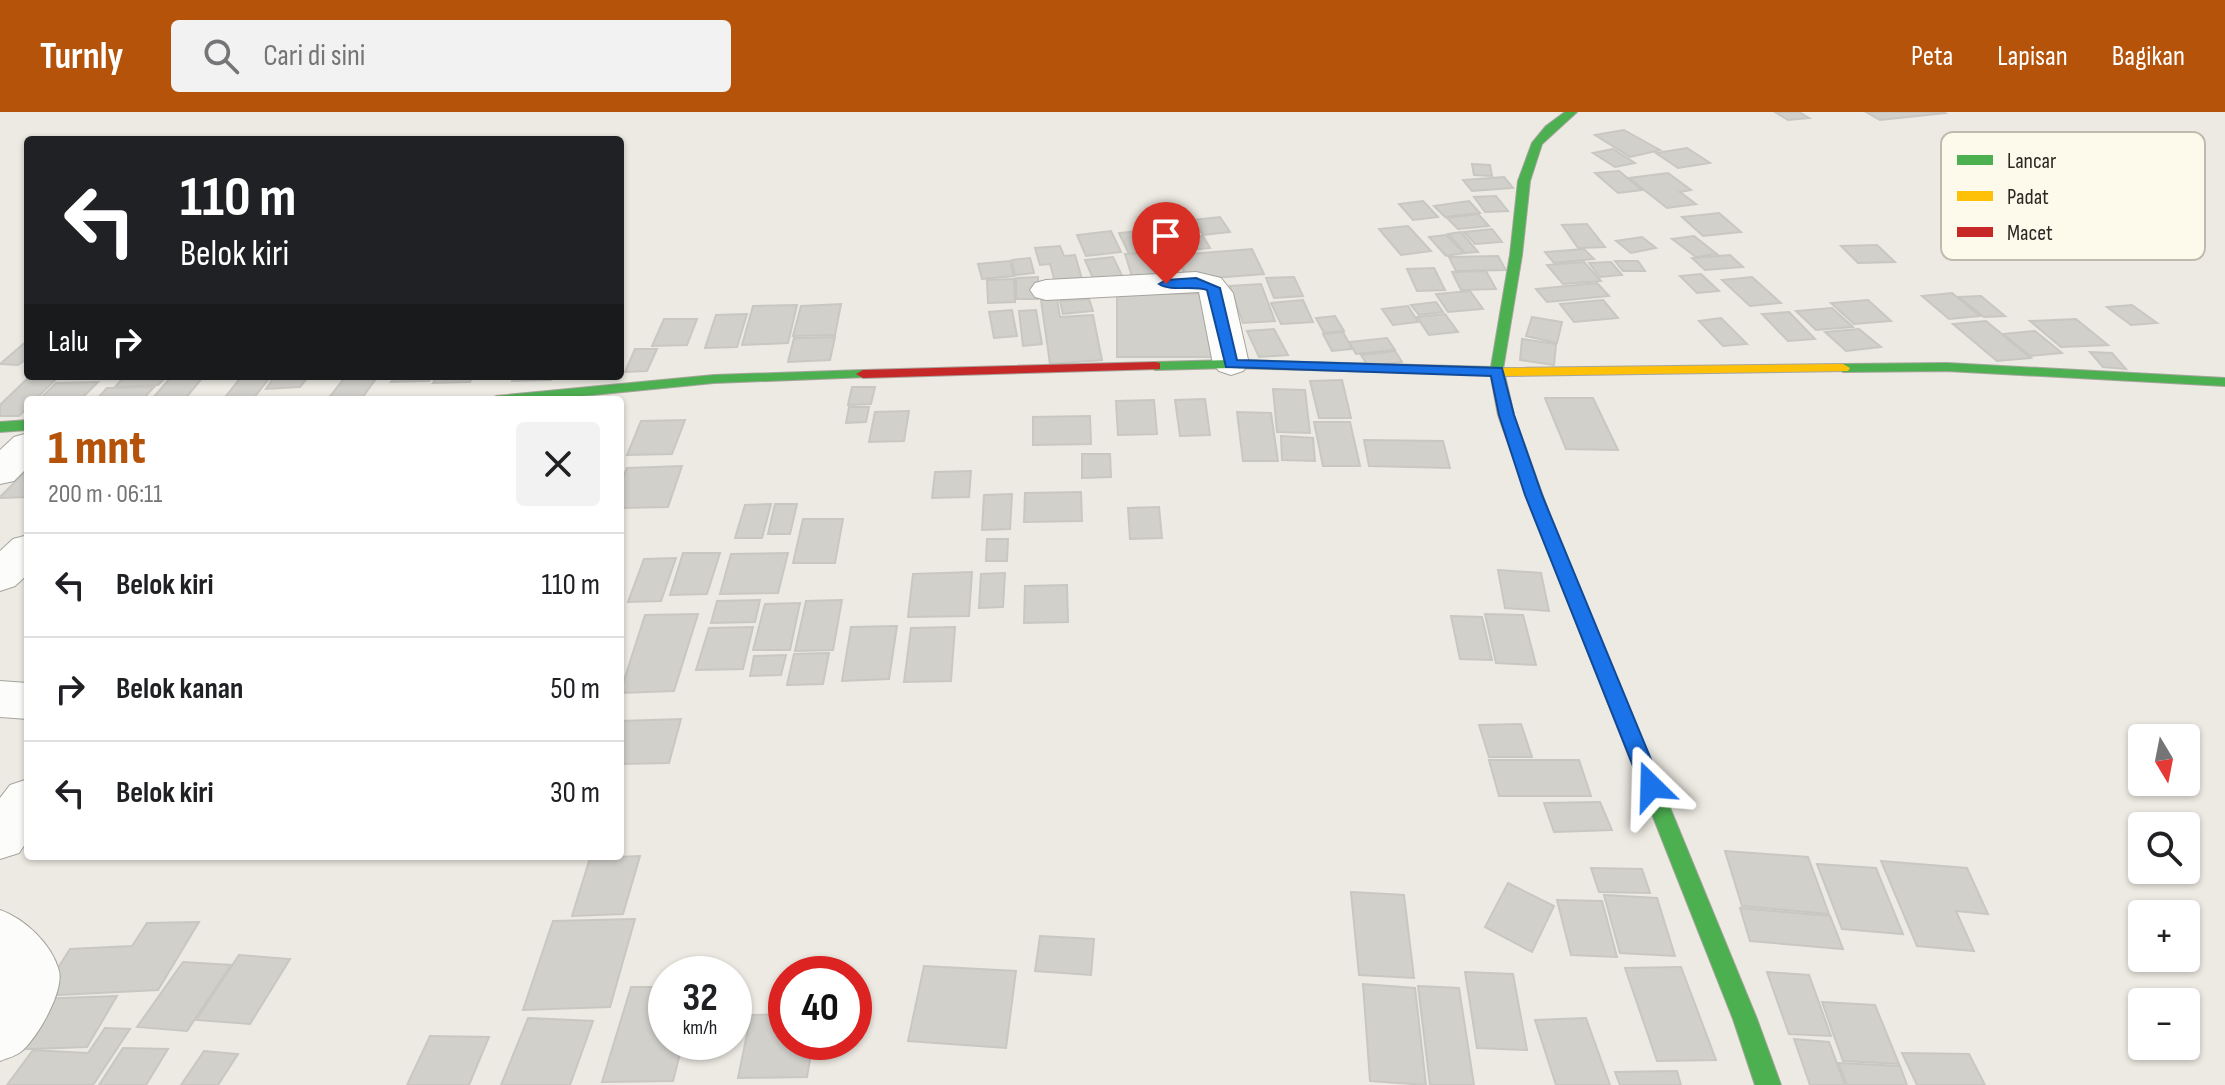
<!DOCTYPE html>
<html lang="id">
<meta charset="utf-8">
<style>
:root{--surface:#fff;--page:#f2f2f2;--text:#202124;--muted:#757577;--line:#e0e0e0;--accent:#b45309}
body{margin:0;font-family:"Sofia Sans Condensed",sans-serif;background:var(--page);color:var(--text);height:100vh;display:flex;flex-direction:column;font-size:30px;white-space:nowrap}
*{box-sizing:border-box;margin:0}
p{font-size:26px;color:var(--muted)}
.icon{flex:none;width:44px;height:44px;fill:none;stroke:currentColor;stroke-width:2;stroke-linecap:round;stroke-linejoin:round}
.map{position:relative;flex:1;overflow:hidden}
.panel{position:absolute;left:24px;top:284px;width:600px;height:464px;display:flex;flex-direction:column;background:var(--surface);border-radius:8px;box-shadow:0 2px 6px #0004}
.panel>*{flex:none}
.hud{position:absolute;left:24px;top:24px;width:600px;height:244px;border-radius:8px;box-shadow:0 2px 6px #0004;background:#202124;color:#fff;overflow:hidden}
.needle{width:52px;rotate:170deg}
.tools{position:absolute;left:2128px;top:612px;display:grid;gap:16px}
.tools a{display:grid;place-items:center;width:72px;height:72px;border-radius:8px;background:var(--surface);box-shadow:0 2px 6px #0004;font-size:40px}
.speed{position:absolute;left:648px;top:844px;display:flex;gap:16px;font-size:40px;font-weight:700;text-align:center}
.speed>*{display:grid;place-content:center;width:104px;height:104px;border-radius:50%;background:var(--surface);box-shadow:0 2px 6px #0004;line-height:1}
.speed small{font-size:20px;font-weight:400}
.speed .limit{border:12px solid #d22;background:#fff;color:#111}
.pin{position:absolute;display:grid;place-items:center;width:68px;height:68px;color:#fff;margin:-82px -34px;border-radius:50% 50% 50% 0;rotate:-45deg;box-shadow:0 0 8px #0007}
.pin .icon{rotate:45deg}
.me{position:absolute;width:88px;margin:-44px;rotate:338deg;stroke-linejoin:round;filter:drop-shadow(0 0 6px #0008)}
.turn{display:flex;align-items:center;gap:28px;height:168px;padding:0 24px;font-size:36px}
.turn .icon{width:104px;height:104px;stroke-width:2.5}
.turn b{display:block;font-size:56px;line-height:68px}
.then{display:flex;align-items:center;height:76px;padding:0 24px;background:#0003;gap:16px;font-size:30px}
.round{display:grid;place-items:center;flex:none;width:84px;height:84px;border-radius:8px;background:var(--page)}
.headline{display:flex;align-items:center;justify-content:space-between;height:136px;padding:0 24px}
h1{font-size:48px;font-weight:800;line-height:60px;color:var(--accent)}
ul{padding:0;list-style:none}
li{display:flex;align-items:center;gap:24px;height:104px;padding:0 24px;border-top:2px solid var(--line)}
li div{flex:1}
li b{display:block;font-size:30px}
li em{font-style:normal}
header{display:flex;align-items:center;gap:48px;box-sizing:border-box;height:112px;padding:0 40px;background:var(--accent);color:#fff}
header strong{font-size:38px}
nav{display:flex;gap:44px;margin-inline-start:auto;font-size:28px}
.search{width:560px;height:72px;background:var(--page);display:flex;align-items:center;gap:20px;box-sizing:border-box;padding:0 28px;border-radius:8px;color:var(--muted);font-size:30px}
.map>svg:first-child{display:block}
.building{fill:#d2d0cb;stroke:#c9c7c1;stroke-width:2}
.lines{fill:none;stroke-linecap:round;stroke-linejoin:round}
.street-casing{stroke:#a6a49e;stroke-width:2}
.fast-casing{stroke:#a6a49e;stroke-width:2}
.slow-casing{stroke:#a6a49e;stroke-width:2}
.jam-casing{stroke:#a6a49e;stroke-width:2}
.street{fill:#fcfcfb;fill-rule:evenodd}
.fast{fill:#4caf50;fill-rule:evenodd}
.slow{fill:#ffc107;fill-rule:evenodd}
.jam{fill:#c62828;fill-rule:evenodd}
.route{fill:#1a73e8;stroke:#114b97;stroke-width:2}
.key{fill:#fdf9eb;stroke:#bebaaf;stroke-width:2}
.key-label{font-size:22px;fill:#2a2823}
</style>
<header>
<strong>Turnly</strong>
<div class="search"><svg class="icon" aria-label="search" viewBox="0 0 24 24"><circle cx="10" cy="10" r="6"/><path d="M15 15l6 6"/></svg>Cari di sini</div>
<nav><a>Peta</a><a>Lapisan</a><a>Bagikan</a></nav>
</header>
<div class="map">
<svg width="2225" height="973" viewBox="0 0 2225 973">
<rect width="100%" height="100%" fill="#eceae2"/>
<g class="building">
<path d="M1775,0H1799L1809,6L1788,8Z"/>
<path d="M1866,0H1943L1945,1L1880,8Z"/>
<path d="M1624,18L1660,38L1630,45L1595,23Z"/>
<path d="M1687,36L1710,51L1678,56L1656,41Z"/>
<path d="M1613,37L1635,51L1615,55L1593,41Z"/>
<path d="M1472,52L1490,53L1492,64L1474,63Z"/>
<path d="M1619,59L1642,78L1618,81L1595,61Z"/>
<path d="M1668,61L1691,78L1680,80L1696,92L1667,96L1629,66Z"/>
<path d="M1504,65L1513,76L1472,79L1463,68Z"/>
<path d="M1496,84L1508,99L1485,100L1474,85Z"/>
<path d="M1423,89L1438,105L1413,108L1399,92Z"/>
<path d="M1469,89L1480,101L1445,105L1434,94Z"/>
<path d="M1719,101L1741,120L1703,124L1682,105Z"/>
<path d="M1478,102L1489,114L1458,117L1447,106Z"/>
<path d="M1220,105L1230,120L1203,123L1193,108Z"/>
<path d="M1182,108L1192,125L1164,128L1154,110Z"/>
<path d="M1587,112L1605,135L1578,136L1562,113Z"/>
<path d="M1408,114L1431,139L1401,143L1379,117Z"/>
<path d="M1492,117L1502,130L1475,132L1464,120Z"/>
<path d="M1147,118L1158,138L1129,142L1119,121Z"/>
<path d="M1111,119L1121,140L1086,144L1077,123Z"/>
<path d="M1461,120L1478,140L1465,141L1448,122Z"/>
<path d="M1446,123L1464,141L1446,144L1429,125Z"/>
<path d="M1203,124L1210,136L1173,140L1167,128Z"/>
<path d="M1694,124L1717,142L1696,145L1672,127Z"/>
<path d="M1642,125L1656,136L1631,141L1616,129Z"/>
<path d="M1877,133L1895,150L1858,151L1841,134Z"/>
<path d="M1060,134L1064,144L1075,143L1082,167L1055,170L1050,152L1040,153L1035,136Z"/>
<path d="M1252,137L1264,162L1187,168L1177,143Z"/>
<path d="M1584,137L1594,147L1554,151L1545,140Z"/>
<path d="M1149,141L1160,169L1134,171L1125,142Z"/>
<path d="M1730,143L1743,155L1705,158L1692,146Z"/>
<path d="M1498,144L1506,158L1456,159L1449,145Z"/>
<path d="M1113,145L1125,170L1096,173L1085,148Z"/>
<path d="M1030,146L1034,161L1015,163L1012,148Z"/>
<path d="M1172,148L1179,169L1161,170L1154,149Z"/>
<path d="M1010,149L1014,164L982,167L978,152Z"/>
<path d="M1615,149H1638L1645,159H1623Z"/>
<path d="M1584,150L1601,169L1563,172L1547,153Z"/>
<path d="M1611,150L1622,163L1600,165L1589,151Z"/>
<path d="M1434,156L1445,178L1417,179L1407,157Z"/>
<path d="M1486,159L1496,177L1461,178L1452,160Z"/>
<path d="M1701,162L1719,179L1697,181L1680,164Z"/>
<path d="M1038,165V187H1016V166Z"/>
<path d="M1294,165L1303,184L1274,186L1266,166Z"/>
<path d="M1752,165L1781,191L1750,194L1722,168Z"/>
<path d="M1014,167L1015,190L988,191L987,168Z"/>
<path d="M1597,171L1609,184L1547,190L1536,177Z"/>
<path d="M1261,172L1275,209L1243,211L1230,174Z"/>
<path d="M1470,179L1483,197L1448,200L1436,182Z"/>
<path d="M1952,181L1980,204L1949,207L1922,184Z"/>
<path d="M1117,182H1205L1212,245H1117Z"/>
<path d="M1981,184L2005,204L1984,205L1959,185Z"/>
<path d="M1057,187L1060,205L1093,203L1102,248L1050,252L1041,188Z"/>
<path d="M1089,187L1093,199L1063,202L1060,189Z"/>
<path d="M1303,188L1313,210L1281,212L1271,191Z"/>
<path d="M1603,188L1618,206L1574,210L1560,192Z"/>
<path d="M1868,188L1891,209L1854,212L1831,191Z"/>
<path d="M1436,190L1443,200L1419,203L1411,193Z"/>
<path d="M841,192L835,223L793,224L801,194Z"/>
<path d="M797,193L788,231L742,233L753,194Z"/>
<path d="M2132,193L2157,211L2131,213L2107,195Z"/>
<path d="M1408,194L1418,210L1393,213L1382,197Z"/>
<path d="M1832,196L1853,215L1816,218L1796,199Z"/>
<path d="M1012,198L1017,224L994,226L989,200Z"/>
<path d="M1036,198L1042,232L1023,234L1019,199Z"/>
<path d="M1789,200L1815,227L1788,229L1762,202Z"/>
<path d="M747,202L737,235L705,236L716,203Z"/>
<path d="M1445,202L1458,220L1429,223L1417,205Z"/>
<path d="M1335,204L1344,219L1324,221L1316,206Z"/>
<path d="M1532,205L1562,210L1557,231L1526,224Z"/>
<path d="M1721,206L1747,232L1723,234L1699,209Z"/>
<path d="M664,207H697L687,233L652,234Z"/>
<path d="M2076,207L2108,233L2061,235L2030,209Z"/>
<path d="M1986,209L2031,246L1997,249L1953,212Z"/>
<path d="M1274,217L1288,243L1259,245L1247,219Z"/>
<path d="M1859,217L1881,235L1846,239L1825,220Z"/>
<path d="M2035,219L2062,241L2030,244L2003,222Z"/>
<path d="M1343,220L1352,237L1332,239L1323,222Z"/>
<path d="M835,225L830,248L788,250L794,226Z"/>
<path d="M1387,226L1395,238L1356,242L1349,230Z"/>
<path d="M1522,227L1556,232L1554,253L1520,248Z"/>
<path d="M28,228V246L18,253L0,252Z"/>
<path d="M635,237H657L647,259L625,260Z"/>
<path d="M1395,239L1402,250L1368,254L1361,243Z"/>
<path d="M2090,240L2112,241L2126,257L2103,255Z"/>
<path d="M30,264H59L35,288H28V295L19,304H0V293Z"/>
<path d="M125,264H167L158,273L115,275Z"/>
<path d="M172,264H204L184,288H151Z"/>
<path d="M242,264H271L253,287L223,288Z"/>
<path d="M275,264H309L300,275L266,277Z"/>
<path d="M346,264H378L362,286L328,287Z"/>
<path d="M396,264H432L429,269L391,270Z"/>
<path d="M437,264H473L470,270L433,271Z"/>
<path d="M514,264H554L551,268L512,269Z"/>
<path d="M1342,268L1351,306H1319L1310,269Z"/>
<path d="M98,270L80,288H39L56,271Z"/>
<path d="M154,275L142,288H96L107,276Z"/>
<path d="M852,275H875L871,292L848,293Z"/>
<path d="M1273,277L1305,278L1310,321L1277,320Z"/>
<path d="M1545,286H1593L1618,338L1566,337Z"/>
<path d="M1205,287L1210,323L1180,324L1175,288Z"/>
<path d="M1154,288L1157,322L1118,323L1116,289Z"/>
<path d="M849,295H869L866,310L846,311Z"/>
<path d="M909,299L904,329L869,330L875,300Z"/>
<path d="M1237,300L1271,301L1278,349H1243Z"/>
<path d="M1090,304L1091,332L1033,333V305Z"/>
<path d="M685,308L672,342L627,343L641,309Z"/>
<path d="M1314,310H1350L1360,354H1323Z"/>
<path d="M1281,324L1313,326L1315,349L1282,348Z"/>
<path d="M1364,328L1443,329L1450,356L1369,354Z"/>
<path d="M1082,342H1110L1111,365L1082,366Z"/>
<path d="M682,354L668,395L620,396V372L627,356Z"/>
<path d="M28,357V385L0,386V385Z"/>
<path d="M971,359L969,385L932,386L935,360Z"/>
<path d="M1081,380L1082,409L1024,410L1025,381Z"/>
<path d="M1012,382L1010,417L982,418L984,383Z"/>
<path d="M771,392L762,426H735L745,393Z"/>
<path d="M775,392H797L790,422H768Z"/>
<path d="M1159,395L1162,426L1130,427L1128,396Z"/>
<path d="M803,407H843L835,451H793Z"/>
<path d="M987,427H1008L1007,449H986Z"/>
<path d="M683,441H720L707,482L670,483Z"/>
<path d="M788,441L778,481L720,482L731,442Z"/>
<path d="M676,446L661,489L628,490L644,447Z"/>
<path d="M1498,458L1541,461L1549,499L1505,496Z"/>
<path d="M972,460L969,504L908,505L913,462Z"/>
<path d="M1005,461L1003,495L979,496L981,462Z"/>
<path d="M1067,473L1068,510L1024,511L1025,474Z"/>
<path d="M760,488L755,510L711,511L717,489Z"/>
<path d="M842,488L833,538L795,539L806,489Z"/>
<path d="M800,491L790,538H753L765,492Z"/>
<path d="M698,502L674,579L620,581L645,503Z"/>
<path d="M1485,502L1523,503L1536,553L1496,551Z"/>
<path d="M1451,504L1482,505L1492,548L1460,547Z"/>
<path d="M897,514L889,567L842,569L851,515Z"/>
<path d="M753,515L743,557L696,558L709,516Z"/>
<path d="M955,515L951,569L904,570L911,516Z"/>
<path d="M829,541L823,572L787,573L794,542Z"/>
<path d="M786,543L781,563L750,564L754,544Z"/>
<path d="M681,607L669,651L620,652V609Z"/>
<path d="M1521,612L1532,645H1489L1479,613Z"/>
<path d="M1489,648H1579L1591,684H1499Z"/>
<path d="M1600,690L1612,718L1554,720L1544,691Z"/>
<path d="M1725,739L1808,745L1829,802L1742,794Z"/>
<path d="M640,744L623,802L572,804L590,746Z"/>
<path d="M1881,749L1967,756L1988,802L1956,799L1974,839L1917,834Z"/>
<path d="M1817,752L1876,756L1903,822L1842,817Z"/>
<path d="M1591,756L1642,757L1650,781L1599,780Z"/>
<path d="M1508,771L1554,794L1532,840L1485,815Z"/>
<path d="M1351,780L1404,783L1414,866L1359,863Z"/>
<path d="M1604,783L1657,786L1675,844L1620,841Z"/>
<path d="M1557,788L1602,789L1617,845L1571,843Z"/>
<path d="M1740,796L1830,804L1843,837L1750,829Z"/>
<path d="M635,807L610,895L523,898L553,809Z"/>
<path d="M199,810L158,878L40,884L70,837L132,834L147,811Z"/>
<path d="M1040,824L1094,827L1091,863L1035,859Z"/>
<path d="M239,843L290,847L250,912L196,908Z"/>
<path d="M183,850L231,853L187,919L137,915Z"/>
<path d="M924,854L1016,859L1006,936L908,929Z"/>
<path d="M1681,855L1716,948L1657,949L1625,856Z"/>
<path d="M1465,860L1513,862L1527,938L1477,936Z"/>
<path d="M1767,860L1809,863L1831,924L1789,922Z"/>
<path d="M1363,872L1415,876L1426,973L1370,969Z"/>
<path d="M1418,874L1459,876L1474,973H1430Z"/>
<path d="M631,875H666V930H683L673,969L602,970Z"/>
<path d="M117,884L87,935L0,938L34,887Z"/>
<path d="M1822,890L1875,893L1899,952L1843,949Z"/>
<path d="M786,902V930H813L807,965L738,966L751,903Z"/>
<path d="M528,906L593,909L570,973H501Z"/>
<path d="M1586,906L1610,973H1556L1535,908Z"/>
<path d="M105,916L130,917L93,973H7L33,938L88,941Z"/>
<path d="M430,924L489,925L469,973H407Z"/>
<path d="M1794,927L1829,930L1845,973H1810Z"/>
<path d="M123,936L168,937L146,973H99Z"/>
<path d="M204,939L238,942L218,973H181Z"/>
<path d="M1902,941L1969,942L1985,973H1917Z"/>
<path d="M1838,951L1900,954L1907,973H1847Z"/>
<path d="M1677,959L1681,973H1620L1615,960Z"/>
</g>
<g class="lines">
<g class="street-casing">
<g id="street">
<path d="M1196,160L1221,166L1233,181L1249,252L1243,259L1231,263L1219,259L1213,252L1199,180L1046,188L1035,185L1030,178L1035,171L1046,168Z"/>
<path d="M28,321V355L14,369L0,372V338L14,325Z"/>
<path d="M28,423V462L15,474L0,479V439L13,427Z"/>
<path d="M0,569L28,571V607L0,605Z"/>
<path d="M28,667V728L19,741L0,747V686L10,673Z"/>
<path d="M0,798C25,807 52,832 59,859C64,880 38,924 23,938C17,944 7,946 0,949Z"/>
</g>
</g>
<g class="fast-casing">
<g id="fast">
<path d="M1565,0H1577L1542,32L1530,69L1522,143L1502,263L1231,256L1155,258L1148,254L1155,250L1231,248L1491,255L1510,143L1518,69L1532,31L1546,14Z"/>
<path d="M1947,251L2225,266V274L1947,259L1843,260L1836,256L1843,252Z"/>
<path d="M863,258L868,259V265L714,271L542,288H489L496,284L714,263Z"/>
<path d="M28,308V318L0,320V310Z"/>
<path d="M1542,399L1550,404L1757,907L1781,973H1755L1733,907L1534,404Z"/>
</g>
</g>
<g class="slow-casing">
<path id="slow" d="M1843,252L1850,256L1848,259L1505,264L1514,303L1550,404L1542,409L1534,404L1498,303L1490,260L1497,256Z"/>
</g>
<g class="jam-casing">
<path id="jam" d="M1155,250L1160,251V257L863,266L856,262L863,258Z"/>
</g>
<use href="#street" class="street"/>
<use href="#fast" class="fast"/>
<use href="#slow" class="slow"/>
<use href="#jam" class="jam"/>
</g>
<path class="route" d="M1196,166L1220,176L1237,248L1502,256L1514,303L1542,383L1662,674L1659,680L1651,683L1644,680L1641,674L1525,383L1499,303L1491,264L1226,255L1207,178C1192,173 1171,180 1159,172L1166,168Z"/>
<rect x="1941" y="20" width="264" height="128" rx="12" class="key"/>
<rect x="1957" y="43" width="36" height="10" fill="#4caf50"/>
<rect x="1957" y="79" width="36" height="10" fill="#ffc107"/>
<rect x="1957" y="115" width="36" height="10" fill="#c62828"/>
<g class="key-label">
<text x="2007" y="56">Lancar</text>
<text x="2007" y="92">Padat</text>
<text x="2007" y="128">Macet</text>
</g>
</svg>
<div class="tools">
<a><svg class="needle" viewBox="-14 -14 28 28"><path d="M0-13l5 13h-10z" fill="#e53935"/><path d="M0 13l5-13h-10z" fill="#757577"/></svg></a>
<a><svg class="icon" aria-label="search" viewBox="0 0 24 24"><circle cx="10" cy="10" r="6"/><path d="M15 15l6 6"/></svg></a>
<a>+</a>
<a>−</a>
</div>
<div class="speed"><div>32<small>km/h</small></div><div class="limit">40</div></div>
<div class="pin" style="left:1166px;top:172px;background:#d93025"><svg class="icon" aria-label="arrive" viewBox="0 0 24 24"><path d="M6 21V4h12l-3 4 3 4H6"/></svg></div>
<svg class="me" style="left:1651px;top:674px" viewBox="-20 -20 40 40"><path d="M0-17L14 15 0 8-14 15z" fill="#1a73e8" stroke="#fff" stroke-width="4"/></svg>
<div class="hud">
<div class="turn"><svg class="icon" aria-label="left" viewBox="0 0 24 24"><path d="M17 20v-9H6M10 6l-5 5 5 5"/></svg><div><b>110 m</b>Belok kiri</div></div>
<div class="then">Lalu<svg class="icon" aria-label="right" viewBox="0 0 24 24"><path d="M7 20v-9h11M14 6l5 5-5 5"/></svg></div>
</div>
<section class="panel">
<div class="headline"><div><h1>1 mnt</h1><p>200 m · 06:11</p></div><a class="round"><svg class="icon" aria-label="close" viewBox="0 0 24 24"><path d="M6 6l12 12M18 6L6 18"/></svg></a></div>
<ul>
<li><svg class="icon" aria-label="left" viewBox="0 0 24 24"><path d="M17 20v-9H6M10 6l-5 5 5 5"/></svg><div><b>Belok kiri</b></div><em>110 m</em></li>
<li><svg class="icon" aria-label="right" viewBox="0 0 24 24"><path d="M7 20v-9h11M14 6l5 5-5 5"/></svg><div><b>Belok kanan</b></div><em>50 m</em></li>
<li><svg class="icon" aria-label="left" viewBox="0 0 24 24"><path d="M17 20v-9H6M10 6l-5 5 5 5"/></svg><div><b>Belok kiri</b></div><em>30 m</em></li>
</ul>
</section>
</div>
